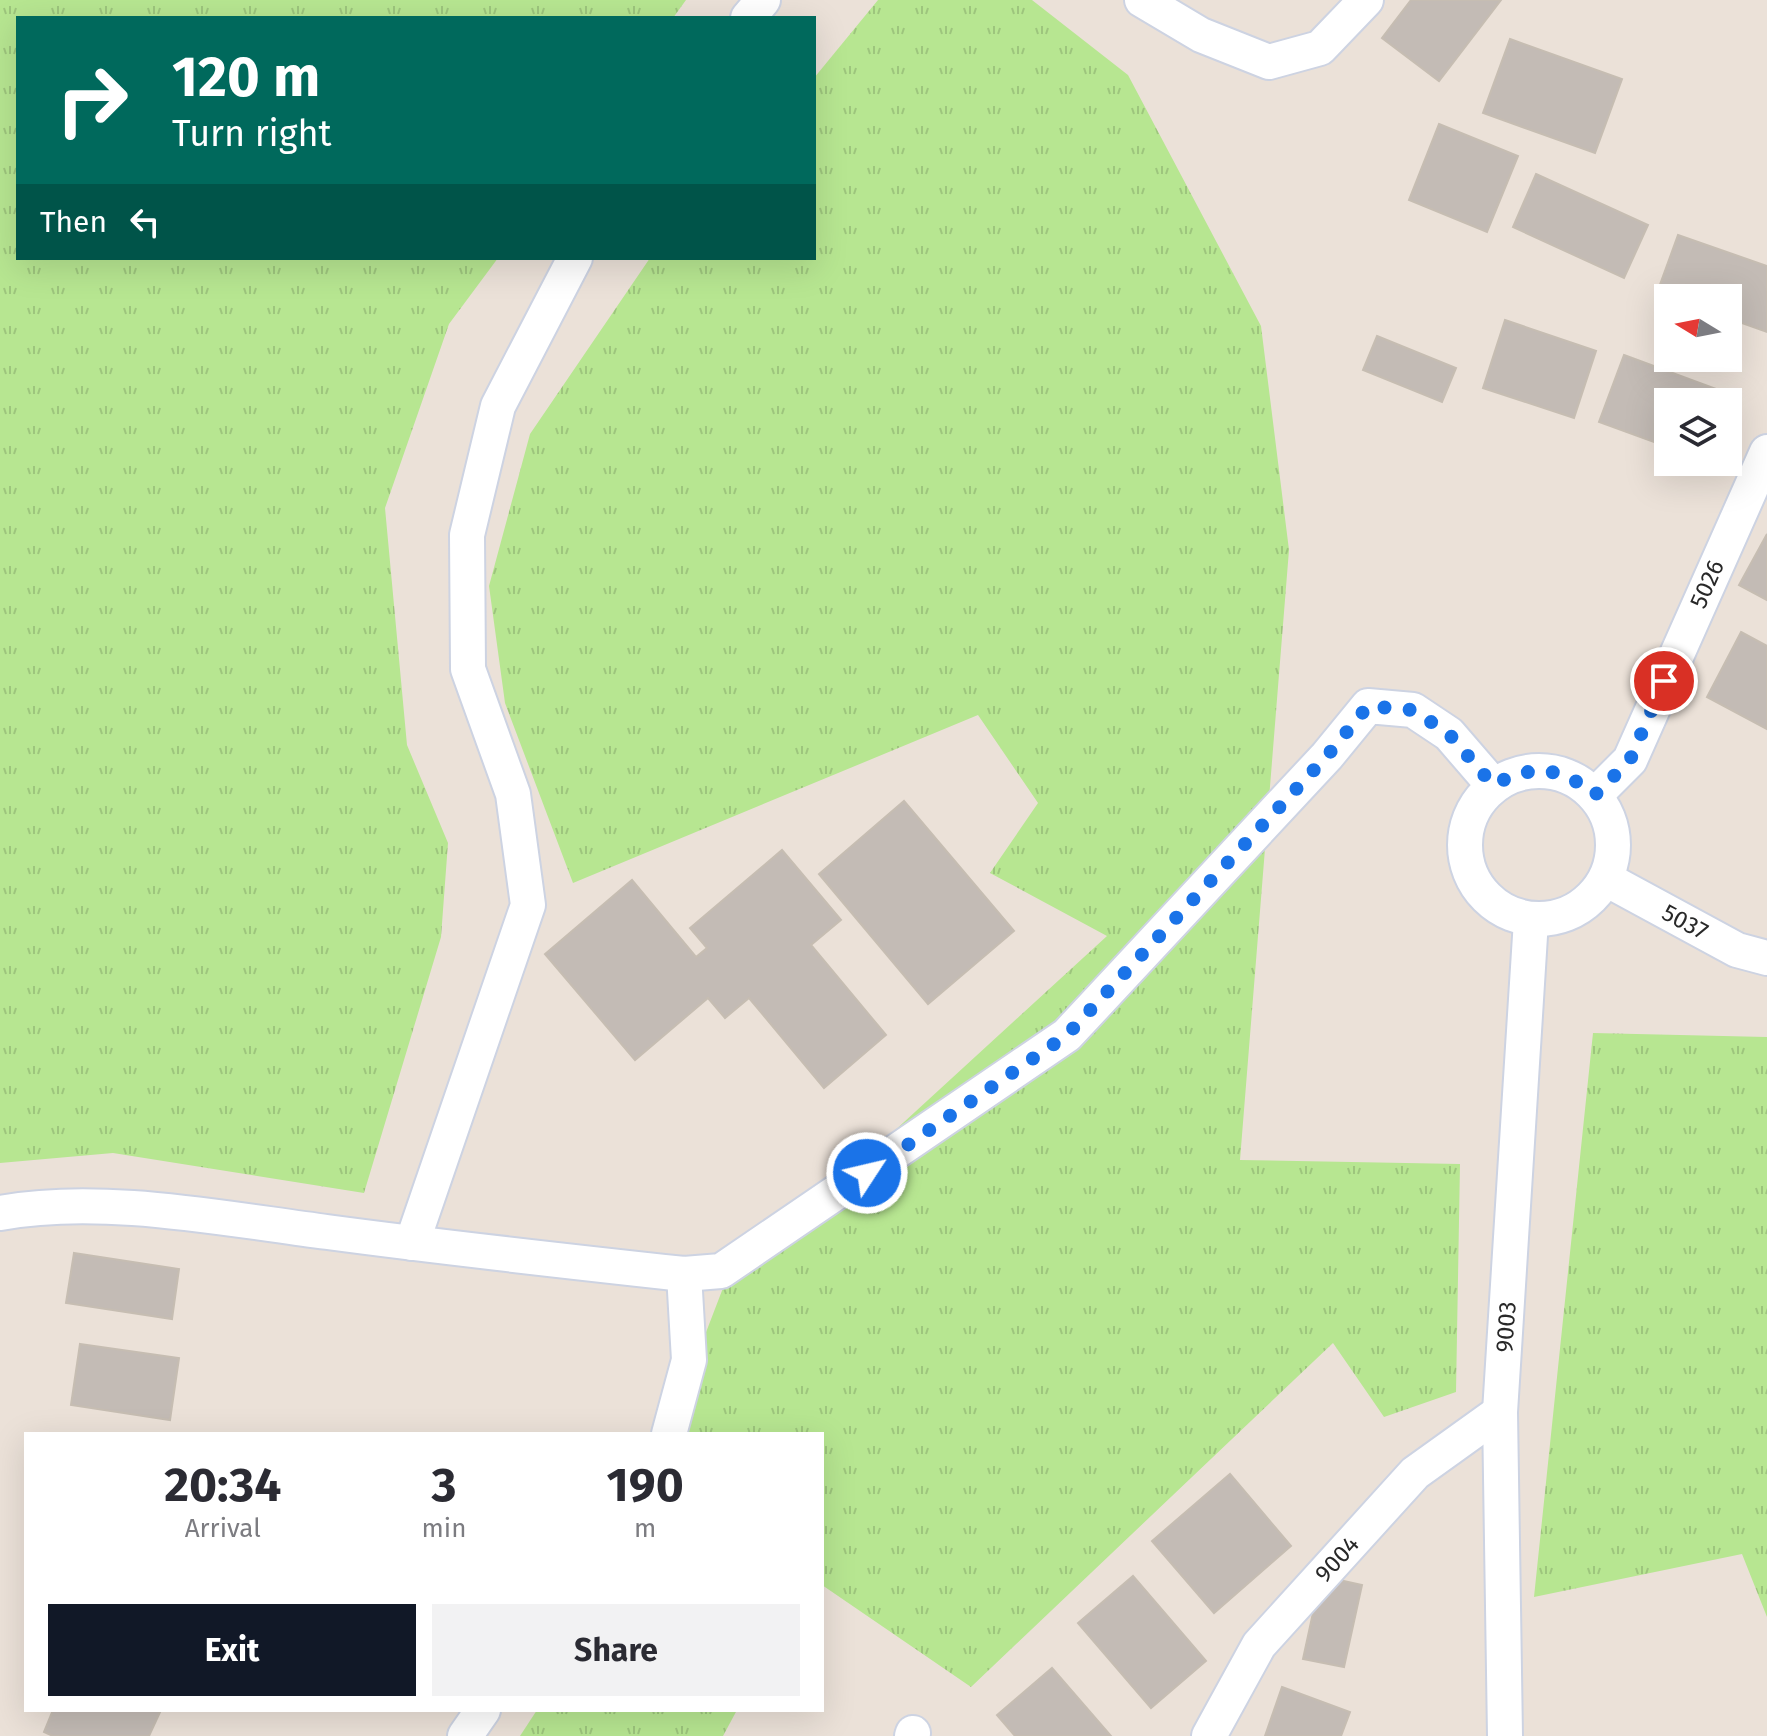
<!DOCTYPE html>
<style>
:root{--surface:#fff;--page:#f2f2f3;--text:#2b2b33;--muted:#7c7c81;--accent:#111827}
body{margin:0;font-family:"Fira Sans",sans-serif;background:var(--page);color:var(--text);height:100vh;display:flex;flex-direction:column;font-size:30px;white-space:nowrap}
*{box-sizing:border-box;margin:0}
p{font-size:26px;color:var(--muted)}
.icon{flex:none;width:44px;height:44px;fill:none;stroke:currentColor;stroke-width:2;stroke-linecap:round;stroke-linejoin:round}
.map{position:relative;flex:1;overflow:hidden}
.side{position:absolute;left:24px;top:1432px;width:800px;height:280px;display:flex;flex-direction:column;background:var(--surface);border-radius:0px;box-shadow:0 8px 32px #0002}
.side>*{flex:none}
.guide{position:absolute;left:16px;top:16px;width:800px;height:244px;border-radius:0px;box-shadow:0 8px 32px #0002;background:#00695c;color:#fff;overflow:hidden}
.needle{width:52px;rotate:280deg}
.controls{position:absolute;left:1654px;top:284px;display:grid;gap:16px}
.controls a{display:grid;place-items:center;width:88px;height:88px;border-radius:0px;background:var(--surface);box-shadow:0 8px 32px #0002;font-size:40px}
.pin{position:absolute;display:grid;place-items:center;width:68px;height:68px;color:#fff;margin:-34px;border:4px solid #fff;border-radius:50%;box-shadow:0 2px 8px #0007}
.me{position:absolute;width:88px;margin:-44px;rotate:55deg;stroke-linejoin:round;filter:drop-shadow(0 0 6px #0008)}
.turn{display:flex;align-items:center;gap:28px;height:168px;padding:0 24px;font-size:36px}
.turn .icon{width:104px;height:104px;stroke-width:2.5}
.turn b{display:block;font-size:56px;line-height:68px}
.then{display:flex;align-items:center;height:76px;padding:0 24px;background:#0003;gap:16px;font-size:30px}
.eta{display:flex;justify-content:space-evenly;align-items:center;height:136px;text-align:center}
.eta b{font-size:48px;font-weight:700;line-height:56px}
.cta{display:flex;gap:16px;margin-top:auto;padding:16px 24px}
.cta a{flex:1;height:92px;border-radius:0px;background:var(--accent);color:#fff;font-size:32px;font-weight:700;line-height:92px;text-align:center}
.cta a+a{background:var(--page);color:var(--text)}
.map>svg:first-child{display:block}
.grass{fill:url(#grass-tufts)}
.building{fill:#c3bbb5;stroke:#c6bdb2;stroke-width:2}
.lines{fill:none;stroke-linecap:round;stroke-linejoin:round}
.minor-casing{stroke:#cdd3e2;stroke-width:38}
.minor{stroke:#fff;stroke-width:34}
.route{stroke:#1a73e8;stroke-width:14;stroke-dasharray:0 25.2}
.labels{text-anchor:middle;stroke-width:8;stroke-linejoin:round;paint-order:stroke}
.street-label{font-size:24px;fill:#282828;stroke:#fff}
</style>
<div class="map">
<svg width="1767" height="1736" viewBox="0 0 1767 1736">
<defs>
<pattern id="grass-tufts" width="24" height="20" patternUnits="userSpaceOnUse" patternTransform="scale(2)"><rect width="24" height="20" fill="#b7e691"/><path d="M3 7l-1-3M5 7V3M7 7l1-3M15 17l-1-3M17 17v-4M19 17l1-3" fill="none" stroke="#9dc57d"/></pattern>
</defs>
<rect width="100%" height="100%" fill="#ebe1d8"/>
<g class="grass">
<path d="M0,0H686L673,18H18V258H498L449,324L385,508L407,745L448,843L441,937L364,1193L113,1153L0,1163Z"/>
<path d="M878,0H1032L1128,75L1261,326L1289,550L1240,1160L1460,1164L1456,1392L1384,1417L1333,1343L971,1687L822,1585V1434H667L723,1288L1107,936L990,873L1038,803L978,715L573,883L505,703L489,586L530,434L650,258H814V78Z"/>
<path d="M1593,1033L1767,1037V1617L1742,1554L1534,1597Z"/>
<path d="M537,1710H737L723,1736H520Z"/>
</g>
<g class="building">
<path d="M1411,0H1501L1439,81L1382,38Z"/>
<path d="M1510,39L1622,79L1595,153L1483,113Z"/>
<path d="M1439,124L1518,156L1487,232L1409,200Z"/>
<path d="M1536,174L1648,225L1624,278L1513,227Z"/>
<path d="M1678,235L1767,266V332L1728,318V298H1672L1657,293Z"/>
<path d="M1505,320L1596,351L1574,418L1483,388Z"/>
<path d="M1377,336L1456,368L1442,402L1363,370Z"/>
<path d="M1624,355L1738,397L1728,425V402H1668V447L1599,422Z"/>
<path d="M1767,534V600L1739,585Z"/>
<path d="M1741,632L1767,646V729L1707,697Z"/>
<path d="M904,801L1014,931L928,1004L819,874Z"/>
<path d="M782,850L841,920L811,945L886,1035L824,1088L749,998L725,1018L708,998L635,1060L545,954L632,880L696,957L707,948L690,928Z"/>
<path d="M74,1253L179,1269L172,1319L66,1303Z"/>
<path d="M80,1344L179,1358L170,1420L71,1405Z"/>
<path d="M1230,1474L1291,1546L1214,1613L1152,1541Z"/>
<path d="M1133,1576L1206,1661L1151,1708L1078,1623Z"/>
<path d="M1321,1576L1362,1585L1344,1667L1303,1659Z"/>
<path d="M1052,1668L1111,1736H1015L997,1715Z"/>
<path d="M1282,1687L1350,1712L1341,1736H1265Z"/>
<path d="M53,1710H161L149,1736H53L44,1732Z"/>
</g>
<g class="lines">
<g class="minor-casing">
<g id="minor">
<path d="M1142,0L1201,35L1269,62L1320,48L1366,0"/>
<path d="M748,18L763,0"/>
<circle cx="1539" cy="845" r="74"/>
<path d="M1595,795L1630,760L1767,452"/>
<path d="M1606,879L1737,950L1767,958"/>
<path d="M0,1213C101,1194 225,1219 327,1232C446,1248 565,1261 684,1274L721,1271L1067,1035L1327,756L1368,706L1413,710L1449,734L1493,785"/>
<path d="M412,1243L528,905L513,794L468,669L467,535L498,406L575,258"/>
<path d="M669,1434L689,1360L684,1274"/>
<path d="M465,1736L483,1710"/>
<path d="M912,1736L913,1733"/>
<path d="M1209,1736L1259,1645L1415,1473L1500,1412"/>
<path d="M1505,1736L1500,1412L1531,920"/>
</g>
</g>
<use href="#minor" class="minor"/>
</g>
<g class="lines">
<path class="route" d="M867,1173L1067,1035L1327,756L1368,706L1413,710L1449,734L1493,785C1533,764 1560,766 1595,795L1630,760L1664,681"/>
</g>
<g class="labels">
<g class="street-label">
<text transform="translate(1707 584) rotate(-66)" y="8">5026</text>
<text transform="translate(1685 922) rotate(28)" y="8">5037</text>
<text transform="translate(1506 1327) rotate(-86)" y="8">9003</text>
<text transform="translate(1337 1559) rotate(-48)" y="8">9004</text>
</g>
</g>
</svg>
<div class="controls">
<a><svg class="needle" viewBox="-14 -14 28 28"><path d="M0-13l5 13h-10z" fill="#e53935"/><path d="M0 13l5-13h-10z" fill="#7c7c81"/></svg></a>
<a><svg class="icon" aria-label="layers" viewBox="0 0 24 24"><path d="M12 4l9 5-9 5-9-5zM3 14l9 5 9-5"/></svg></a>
</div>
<div class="pin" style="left:1664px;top:681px;background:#d93025"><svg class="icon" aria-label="arrive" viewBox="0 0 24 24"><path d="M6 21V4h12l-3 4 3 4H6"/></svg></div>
<svg class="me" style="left:867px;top:1173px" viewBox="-20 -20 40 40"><circle r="17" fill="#1a73e8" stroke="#fff" stroke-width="3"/><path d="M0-11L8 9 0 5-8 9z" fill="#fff"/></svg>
<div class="guide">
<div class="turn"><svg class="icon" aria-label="right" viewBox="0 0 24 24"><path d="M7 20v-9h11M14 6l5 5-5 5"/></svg><div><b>120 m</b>Turn right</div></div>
<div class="then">Then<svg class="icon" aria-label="left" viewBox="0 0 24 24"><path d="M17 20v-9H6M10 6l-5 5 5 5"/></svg></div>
</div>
<section class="side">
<div class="eta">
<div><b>20:34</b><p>Arrival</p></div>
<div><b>3</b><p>min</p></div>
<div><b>190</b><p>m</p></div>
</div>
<div class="cta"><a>Exit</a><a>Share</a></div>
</section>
</div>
